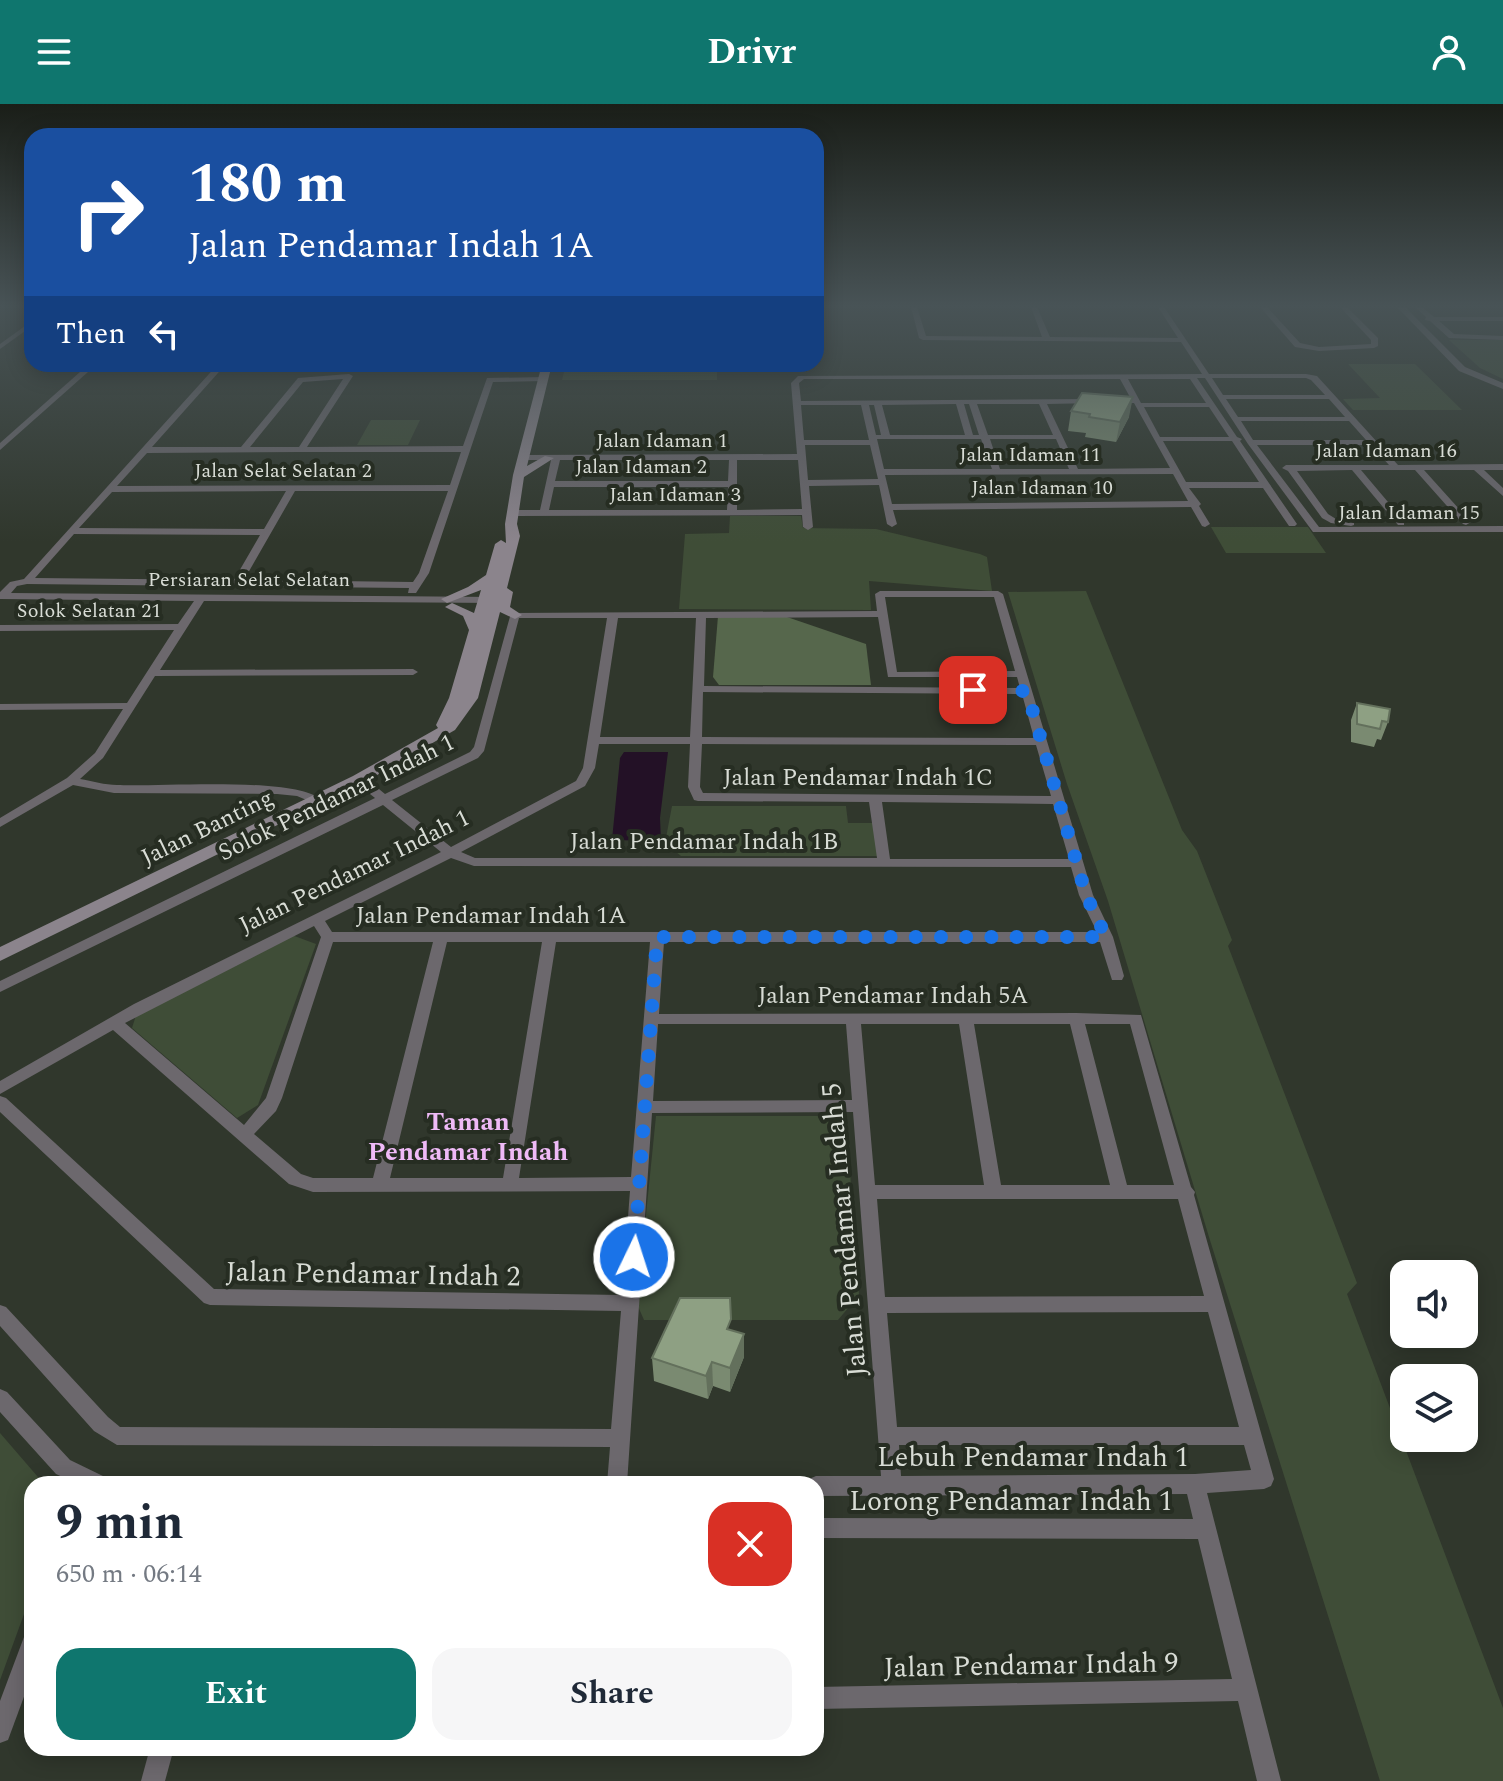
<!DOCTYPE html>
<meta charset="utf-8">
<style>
:root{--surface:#fff;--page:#f6f6f7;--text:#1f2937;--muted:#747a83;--accent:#0f766e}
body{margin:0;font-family:Spectral,serif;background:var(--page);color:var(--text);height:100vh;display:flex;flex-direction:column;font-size:30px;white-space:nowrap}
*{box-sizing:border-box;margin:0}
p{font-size:26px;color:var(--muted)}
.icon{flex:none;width:44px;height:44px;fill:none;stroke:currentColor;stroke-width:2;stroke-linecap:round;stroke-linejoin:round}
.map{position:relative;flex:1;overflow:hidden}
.details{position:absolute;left:24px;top:1372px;width:800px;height:280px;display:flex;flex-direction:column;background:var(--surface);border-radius:24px;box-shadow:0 4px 20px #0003}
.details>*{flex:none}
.guide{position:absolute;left:24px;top:24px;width:800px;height:244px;border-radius:24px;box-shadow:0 4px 20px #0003;background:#1a4fa0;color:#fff;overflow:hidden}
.tools{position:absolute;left:1390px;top:1156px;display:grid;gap:16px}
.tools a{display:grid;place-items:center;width:88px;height:88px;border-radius:16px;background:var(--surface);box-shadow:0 4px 20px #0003;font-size:40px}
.pin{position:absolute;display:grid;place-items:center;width:68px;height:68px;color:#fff;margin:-34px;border-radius:16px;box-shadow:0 4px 12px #0006}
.me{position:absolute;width:88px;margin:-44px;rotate:4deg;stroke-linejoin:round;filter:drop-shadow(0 0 6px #0008)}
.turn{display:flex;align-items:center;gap:28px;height:168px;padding:0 32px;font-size:36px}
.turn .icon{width:104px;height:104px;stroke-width:2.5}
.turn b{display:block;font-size:56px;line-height:68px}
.then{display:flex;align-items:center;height:76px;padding:0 32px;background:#0003;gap:16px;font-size:30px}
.round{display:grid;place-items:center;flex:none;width:84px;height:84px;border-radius:24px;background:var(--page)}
.headline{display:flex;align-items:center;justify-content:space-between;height:136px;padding:0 32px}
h1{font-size:48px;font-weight:700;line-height:60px}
.action{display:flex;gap:16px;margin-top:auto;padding:16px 32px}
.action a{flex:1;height:92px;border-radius:24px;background:var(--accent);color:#fff;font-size:32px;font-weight:700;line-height:92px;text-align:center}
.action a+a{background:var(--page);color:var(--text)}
header{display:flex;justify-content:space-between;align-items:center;height:104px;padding:0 32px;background:var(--accent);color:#fff;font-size:36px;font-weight:700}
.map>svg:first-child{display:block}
.green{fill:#3f4d37}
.forest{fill:#56674c}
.water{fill:#231126}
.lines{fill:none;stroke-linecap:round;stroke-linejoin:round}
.minor{fill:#6c686d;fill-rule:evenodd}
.tertiary{fill:#6c686d;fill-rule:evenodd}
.secondary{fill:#8b848c;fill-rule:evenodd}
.wall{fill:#7a8a71}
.shaded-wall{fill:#63705c}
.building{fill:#8ea083;stroke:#63705c;stroke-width:2}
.route{stroke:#1a73e8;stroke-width:14;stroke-dasharray:0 25.2}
.labels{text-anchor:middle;stroke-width:8;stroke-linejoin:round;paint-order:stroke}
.far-street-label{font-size:20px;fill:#d8dcd5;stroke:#262d22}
.street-label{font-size:24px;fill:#d8dcd5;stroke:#262d22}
.neighbourhood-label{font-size:26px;font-weight:bold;fill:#efbaf7;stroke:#262d22}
.near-street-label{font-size:28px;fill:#d8dcd5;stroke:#262d22}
</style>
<header><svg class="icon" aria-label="menu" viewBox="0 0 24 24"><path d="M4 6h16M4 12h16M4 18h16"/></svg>Drivr<svg class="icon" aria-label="person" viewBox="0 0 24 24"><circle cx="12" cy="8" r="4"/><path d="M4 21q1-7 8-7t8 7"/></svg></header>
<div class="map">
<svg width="1503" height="1677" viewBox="0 0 1503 1677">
<rect width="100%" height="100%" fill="#30372c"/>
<g class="green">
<path d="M1449,236H1503V275L1480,264Z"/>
<path d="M566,260H717V276H562Z"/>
<path d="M1348,260H1415L1462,306H1353L1343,295L1380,294Z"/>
<path d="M371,316H420L408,341H357Z"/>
<path d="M730,412H801L803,424L876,425L980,450L987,453L992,487L869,477L871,506L679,505L685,430L729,429Z"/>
<path d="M1211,423H1308L1326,449H1226Z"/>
<path d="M1086,487L1182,726L1197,747L1232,836L1228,842L1357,1179L1347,1190L1503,1604V1677H1380L1209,1133L1108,797L1067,680L1008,488Z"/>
<path d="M672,702H846L848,719H875L879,752H681L665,739Z"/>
<path d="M289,830L316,840L258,1001L237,1014L132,924L137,908Z"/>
<path d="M656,1012H828L847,1026L859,1191L838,1216H644L637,1200Z"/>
<path d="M0,1329L44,1380H32V1488L0,1576Z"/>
</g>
<path class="forest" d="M718,512L787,513L866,540L871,581H719L713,573Z"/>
<path class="water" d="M624,648H668L660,714L661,737L612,736L620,654Z"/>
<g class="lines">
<g class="minor">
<path d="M911,203H917L926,232L1042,233L1031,203H1037L1050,233L1178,234L1158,203H1164L1209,270H1306L1317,272L1398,361L1503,360V366H1484L1503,384V392L1474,366H1424L1469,416L1471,418L1466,421L1463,420L1415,366H1361L1404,417V421H1398L1352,366L1297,367L1328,410L1336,415L1354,417V421L1351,422L1331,419L1322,414L1288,367L1282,364L1286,361H1389L1371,341H1257L1319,423L1503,422V428H1313L1248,340L1205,274H1197L1237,333L1242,335L1240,337L1297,420L1295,422H1289L1263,384H1189L1201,400L1199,402L1210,420L1205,423L1202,422L1191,403L893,406L897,420L892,423L887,420L879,381L809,382L813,423L808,426L803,423L802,411L513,412L508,409L513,406H540L551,356H521L520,354L524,351L797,350L791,279L798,272L1202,270L1181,238L923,236L919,234ZM1212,274H1306L1311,276L1325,291H1223ZM804,275H1120L1131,295H1114L1110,297L1114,299H1134L1170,364L1078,365L1047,300L1096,299V295H1093L801,297L799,279ZM1128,275H1190L1206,299H1141ZM1226,295H1329L1345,313H1238ZM956,300L965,331H890L882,301ZM964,300H969L979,331H973ZM977,300H1039L1053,331H988ZM801,301H861L869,336H804ZM869,301H874L881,331H876ZM1144,303H1209L1229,333H1160ZM1241,317H1349L1366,336H1253ZM877,335H981L992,365H884ZM990,335H1056L1069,365H1000ZM1163,337H1232L1259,378H1186ZM805,341H870L878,375L808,376ZM560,356H729L728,377H555ZM737,356H798L802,405L737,406ZM1173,370L1188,397L892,400L885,371ZM554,383H728L727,406H549Z"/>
<path d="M1260,203H1267L1300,239L1319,243L1371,240V236L1340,203H1347L1378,234V242L1374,244L1319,247L1295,243Z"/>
<path d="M1415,203H1422L1434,213H1503V217H1439L1454,230L1503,232V236L1449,234L1430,217L1425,216L1426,213Z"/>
<path d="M32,217V222L0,245V240Z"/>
<path d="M89,260H97L0,346V339Z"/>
<path d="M218,260H226L152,343H241L298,274L349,270L353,272L307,343L463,342L487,274L544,273L548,275L544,277L493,278L429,469L416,489H408L409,484L27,480L17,482L11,489L497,493L502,496L497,499L204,497L160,566L413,565L418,568L413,571L155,572L103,654L80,675C92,677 105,681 117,681C160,683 294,672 322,696L320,699L316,700L297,692L277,690L114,689L73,681L0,723V714L67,674L95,649L123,605L0,606V600L127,599L174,526L0,527V521L178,520L194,497L0,495V488L10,478L24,475ZM343,275L299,343H250L303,278ZM299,348H461L450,381L117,382L147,349ZM286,387L264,425L79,424L112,388ZM295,387H448L419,469L413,478L244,476ZM74,430L260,431L234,476L35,474Z"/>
<path d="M880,487H998L1003,490L1093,791L1113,833L1124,872L1122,876H1112L1100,838H664L659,910L1076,909L1141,911L1191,1083L1195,1088L1194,1091L1274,1375L1271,1382L1264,1385L1207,1389L1281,1677H1257L1238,1597L816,1605V1583L1232,1575L1198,1435L816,1434V1414L1193,1415L1187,1390L816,1392V1380H807L809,1375L816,1372H881L853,1008L652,1009L627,1380H607L610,1343L117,1341L94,1327L0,1222V1201L6,1203L108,1313L120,1323L611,1325L621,1207L210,1201L204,1199L0,1008V992L6,994L214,1185L622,1191L630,1087L313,1088L289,1080L113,926L0,990V977L134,900L441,748L383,701L0,888V877L375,694L355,678L353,675L355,672H363L385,690L470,648L474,643L511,509L877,507L875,490ZM885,493H994L1015,567L897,568ZM878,513L888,573H1017L1020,584L704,582L706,514ZM519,514H607L583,664L576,677L451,743L392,696L478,654L484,647ZM618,514H696L690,633H600ZM703,588L1022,590L1034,634L702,633ZM599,640H690L688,683L694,696L698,697L869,698L877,754H475L461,748L585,682L595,664ZM702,640L1036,641L1051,692L703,689L700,683ZM882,698L1053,700L1069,755H890ZM451,754L474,762L1071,763L1079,791L1097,828H332L325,817ZM314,822L321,833L266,994L244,1021L125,919ZM333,838H433L373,1074H313L301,1070L254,1030L276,1007L282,994ZM447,838H542L503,1074H390ZM556,838H650L631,1073L519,1074ZM658,920H846L852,996L653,997ZM861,920H959L984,1081H875ZM974,920H1070L1110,1081H1001ZM1085,920H1130L1174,1081H1127ZM877,1095H1178L1204,1192L885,1193ZM1208,1208L1239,1323H897L887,1209ZM899,1341H1244L1251,1366L1195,1370L901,1372Z"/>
<path d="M0,1285L7,1288L70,1356L105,1373L108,1380H77L56,1370L0,1308Z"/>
<path d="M32,1530V1571L8,1636L0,1639V1597L24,1533Z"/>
<path d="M150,1644H174L165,1677H141Z"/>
</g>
<path class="tertiary" d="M1397,203H1405L1465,263L1503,279V285L1459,267Z"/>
<path class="secondary" d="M542,260H552L527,362L545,352L554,354L524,373L517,420L520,432L507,484L513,488L510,503L522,511L515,515L500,508L478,594L455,626L365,678L0,857V843L353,672L438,624L436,621L449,594L469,526L463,512L445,503L452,499L474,509L481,486L447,499L441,495L468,483L486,471L495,440L501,436L506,439L505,420L513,371Z"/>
</g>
<g class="wall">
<path d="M1071,307L1129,313L1116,338L1085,333L1086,329L1068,327Z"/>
<path d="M1357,599L1388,618L1381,636L1377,635L1374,643L1351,638V616Z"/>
<path d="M731,1226L744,1230V1253L730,1288L713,1282L708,1295L654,1277L652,1254Z"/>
</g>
<g class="shaded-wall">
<path d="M1133,293L1129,313L1116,338L1120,318Z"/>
<path d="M744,1230V1253L730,1288V1264Z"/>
<path d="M712,1258L713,1282L708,1295L706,1272Z"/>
</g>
<g class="building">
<path d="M1082,289L1133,293L1120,318L1089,313L1090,310L1071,307Z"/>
<path d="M1357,599L1390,605L1388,618L1382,617L1380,625L1357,620Z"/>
<path d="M680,1194H730L731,1215L727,1225L744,1230L730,1264L712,1258L706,1272L652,1254Z"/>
</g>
<linearGradient id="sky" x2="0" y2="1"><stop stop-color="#1a1e18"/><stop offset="0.46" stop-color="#485356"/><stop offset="1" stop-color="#485356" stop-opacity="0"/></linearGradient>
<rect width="1503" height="438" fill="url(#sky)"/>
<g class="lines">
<path class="route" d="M634,1153L657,833H1106L1086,791L1027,587L973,586"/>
</g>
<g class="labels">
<g class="far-street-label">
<text x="662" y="343">Jalan Idaman 1</text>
<text x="1386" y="353">Jalan Idaman 16</text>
<text x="1030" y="357">Jalan Idaman 11</text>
<text x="641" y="369">Jalan Idaman 2</text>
<text x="283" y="373">Jalan Selat Selatan 2</text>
<text x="1042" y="390">Jalan Idaman 10</text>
<text x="675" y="397">Jalan Idaman 3</text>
<text x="1409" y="415">Jalan Idaman 15</text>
<text x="249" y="482">Persiaran Selat Selatan</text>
<text x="89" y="513">Solok Selatan 21</text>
</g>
<g class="street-label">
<text x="858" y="681">Jalan Pendamar Indah 1C</text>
<text transform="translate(336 693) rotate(-26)" y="8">Solok Pendamar Indah 1</text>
<text transform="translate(207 723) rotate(-26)" y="8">Jalan Banting</text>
<text x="704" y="745">Jalan Pendamar Indah 1B</text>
<text transform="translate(354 767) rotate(-26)" y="8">Jalan Pendamar Indah 1</text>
<text x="491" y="819">Jalan Pendamar Indah 1A</text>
<text x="893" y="899">Jalan Pendamar Indah 5A</text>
</g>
<g class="neighbourhood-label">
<text x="468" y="1026">Taman<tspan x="468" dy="30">Pendamar Indah</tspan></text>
</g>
<g class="near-street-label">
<text transform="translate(843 1126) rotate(-95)" y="10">Jalan Pendamar Indah 5</text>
<text transform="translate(373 1169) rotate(1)" y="10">Jalan Pendamar Indah 2</text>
<text x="1033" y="1362">Lebuh Pendamar Indah 1</text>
<text x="1011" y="1406">Lorong Pendamar Indah 1</text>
<text transform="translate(1031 1560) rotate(-1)" y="10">Jalan Pendamar Indah 9</text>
</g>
</g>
</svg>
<div class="tools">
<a><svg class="icon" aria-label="sound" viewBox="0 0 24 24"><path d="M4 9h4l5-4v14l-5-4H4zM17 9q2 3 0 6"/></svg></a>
<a><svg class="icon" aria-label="layers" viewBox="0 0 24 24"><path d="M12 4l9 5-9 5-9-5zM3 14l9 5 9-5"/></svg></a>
</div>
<div class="pin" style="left:973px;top:586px;background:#d93025"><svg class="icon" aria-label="arrive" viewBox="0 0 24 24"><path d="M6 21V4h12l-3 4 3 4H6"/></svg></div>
<svg class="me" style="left:634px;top:1153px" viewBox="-20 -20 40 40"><circle r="17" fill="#1a73e8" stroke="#fff" stroke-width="3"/><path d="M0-11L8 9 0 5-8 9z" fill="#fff"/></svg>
<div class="guide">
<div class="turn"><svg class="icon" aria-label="right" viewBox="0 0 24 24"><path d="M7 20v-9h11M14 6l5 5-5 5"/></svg><div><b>180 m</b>Jalan Pendamar Indah 1A</div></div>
<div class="then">Then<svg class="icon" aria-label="left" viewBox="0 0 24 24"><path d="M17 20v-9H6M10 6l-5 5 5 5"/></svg></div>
</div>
<section class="details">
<div class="headline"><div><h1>9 min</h1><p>650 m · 06:14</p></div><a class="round" style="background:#d93025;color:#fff"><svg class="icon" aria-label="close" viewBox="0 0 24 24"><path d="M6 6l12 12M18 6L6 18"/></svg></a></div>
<div class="action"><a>Exit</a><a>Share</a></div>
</section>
</div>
